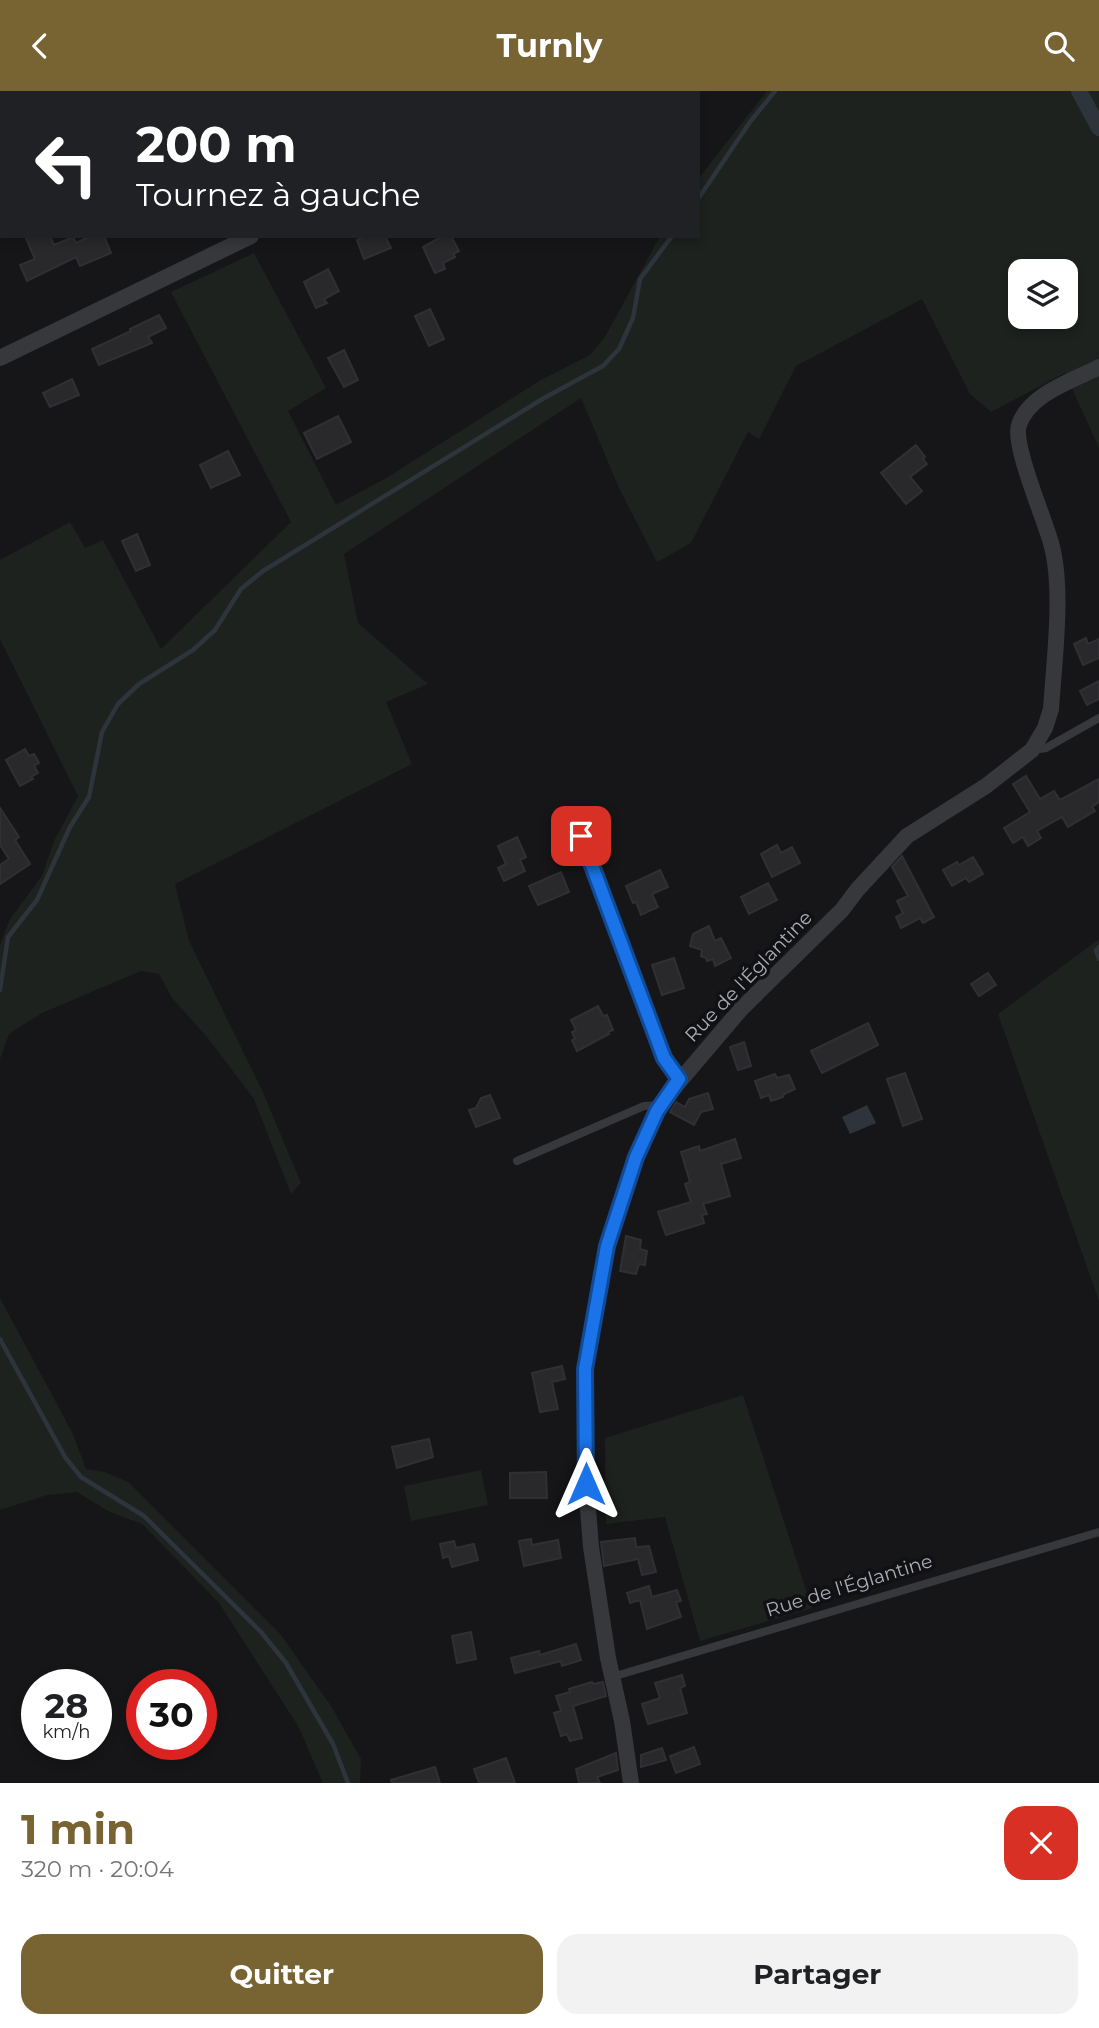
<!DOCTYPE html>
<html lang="fr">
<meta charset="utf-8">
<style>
:root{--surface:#fff;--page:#f2f2f2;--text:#202124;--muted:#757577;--accent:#776432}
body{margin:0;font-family:Montserrat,sans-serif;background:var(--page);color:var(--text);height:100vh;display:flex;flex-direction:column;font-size:26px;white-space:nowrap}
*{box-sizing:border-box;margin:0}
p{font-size:23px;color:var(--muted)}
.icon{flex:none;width:38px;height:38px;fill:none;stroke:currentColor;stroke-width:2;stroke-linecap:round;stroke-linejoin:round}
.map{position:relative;height:1692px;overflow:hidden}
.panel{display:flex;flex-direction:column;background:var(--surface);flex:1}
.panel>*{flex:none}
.banner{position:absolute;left:0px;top:0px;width:700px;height:147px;box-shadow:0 4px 10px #0003;background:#202124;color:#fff;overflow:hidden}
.controls{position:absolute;left:1008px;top:168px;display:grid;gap:14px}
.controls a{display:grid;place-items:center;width:70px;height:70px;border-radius:14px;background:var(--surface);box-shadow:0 4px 10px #0003;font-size:35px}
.speed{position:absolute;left:21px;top:1578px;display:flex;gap:14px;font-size:35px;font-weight:700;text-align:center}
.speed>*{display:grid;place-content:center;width:91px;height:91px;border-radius:50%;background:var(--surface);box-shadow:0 4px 10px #0003;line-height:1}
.speed small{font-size:18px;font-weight:400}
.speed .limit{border:10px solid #d22;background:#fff;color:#111}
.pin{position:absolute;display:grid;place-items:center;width:60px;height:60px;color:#fff;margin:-30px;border-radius:14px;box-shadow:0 4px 10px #0006}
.me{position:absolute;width:77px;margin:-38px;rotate:0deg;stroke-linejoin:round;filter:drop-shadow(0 0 5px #0008)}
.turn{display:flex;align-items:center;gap:24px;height:147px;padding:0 21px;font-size:32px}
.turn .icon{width:91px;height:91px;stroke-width:2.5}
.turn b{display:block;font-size:49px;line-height:60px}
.round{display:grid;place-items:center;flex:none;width:74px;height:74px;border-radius:21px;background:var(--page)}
.overview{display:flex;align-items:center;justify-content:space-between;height:119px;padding:0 21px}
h1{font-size:42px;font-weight:700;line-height:52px;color:var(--accent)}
.button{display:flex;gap:14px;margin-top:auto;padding:14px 21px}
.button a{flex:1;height:80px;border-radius:21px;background:var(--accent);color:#fff;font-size:28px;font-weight:700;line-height:80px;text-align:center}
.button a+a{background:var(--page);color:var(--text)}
header{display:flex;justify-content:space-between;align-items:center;height:91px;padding:0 21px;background:var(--accent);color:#fff;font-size:32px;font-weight:700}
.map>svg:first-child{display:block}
.green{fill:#1d221e;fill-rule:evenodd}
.water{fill:#2d343b}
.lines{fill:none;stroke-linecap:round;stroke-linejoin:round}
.stream{stroke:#2d343b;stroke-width:4.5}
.canal{stroke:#2d343b;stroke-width:16}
.building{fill:#29292c;stroke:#303034;stroke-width:2}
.service{stroke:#37383c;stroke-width:8}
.minor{stroke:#37383c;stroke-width:16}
.route-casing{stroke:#114b97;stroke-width:18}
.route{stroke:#1a73e8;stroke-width:12}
.labels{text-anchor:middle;stroke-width:7;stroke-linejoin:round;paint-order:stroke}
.street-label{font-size:19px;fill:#a9adb7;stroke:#111113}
</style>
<header><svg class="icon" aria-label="back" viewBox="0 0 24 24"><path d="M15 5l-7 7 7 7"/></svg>Turnly<svg class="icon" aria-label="search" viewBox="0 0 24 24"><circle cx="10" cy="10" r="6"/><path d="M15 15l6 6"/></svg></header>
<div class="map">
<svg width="1099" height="1692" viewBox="0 0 1099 1692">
<rect width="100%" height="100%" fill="#161618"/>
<g class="green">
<path d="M767,0H1099V357L1065,282L991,321L970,303L922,208L796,275L759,348L748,341L691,452L657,471L619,397L581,307L344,463L358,532L428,593L386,611L412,673L175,793L189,850L262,999L301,1092L291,1103L254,1008L207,946L172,907L159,883L141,880L42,922L9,943L0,968V854L10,828L42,785L54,750L78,705L0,548V469L70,431L85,457L103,449L161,558L291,431L171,201L254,162L326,297L288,320L336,414L388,386L539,290L590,264L605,246L660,145H698V88ZM1020,180H1066V226H1020Z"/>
<path d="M1099,848V1210L998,923Z"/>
<path d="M0,1207L73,1343L86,1378L105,1381L128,1391L281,1544L331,1615L361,1668L360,1692H323L298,1635L219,1512L142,1433L108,1420L77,1401L47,1404L0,1419Z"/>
<path d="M743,1304L812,1517L700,1550L665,1426L606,1433L605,1347Z"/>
<path d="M481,1379L488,1414L411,1430L404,1395Z"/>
</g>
<path class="water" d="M867,1014L876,1032L850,1043L842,1026Z"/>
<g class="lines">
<g class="stream">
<path d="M698,108L750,31L775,0"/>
<path d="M1099,856L1096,859L1099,868"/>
<path d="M0,899L8,846L37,809L70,736L89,706L102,641L118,613L139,593L193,559L215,539L241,498L263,480L544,307L603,275L619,258L633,227L640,188L672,145"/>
<path d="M0,1248L65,1366L81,1386L144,1425L261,1541L286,1572L333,1653L348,1692"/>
</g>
<path class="canal" d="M1079,0L1099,37"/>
</g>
<g class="building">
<path d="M25,145H50L54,154L73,146L76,152L91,145H104L111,162L80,175L76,166L27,190L20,174L35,168Z"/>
<path d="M366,145H385L391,157L364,168L357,149Z"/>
<path d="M443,145H451L459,160L453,163L455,166L443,172L445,178L435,182L423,156Z"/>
<path d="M328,178L339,200L324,208L327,212L316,217L304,191Z"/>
<path d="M430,218L444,248L429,255L415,225Z"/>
<path d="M159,224L166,237L148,246L152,252L99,274L92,258L131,240L130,238Z"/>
<path d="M344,259L358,289L344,296L328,267Z"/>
<path d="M72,288L79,304L50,316L43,302Z"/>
<path d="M338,325L351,351L317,368L304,342Z"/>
<path d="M916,354L925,366L923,368L927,373L910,386L922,400L906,413L881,382Z"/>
<path d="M228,360L240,384L211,397L200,374Z"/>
<path d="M137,443L150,474L136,480L122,450Z"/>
<path d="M1086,547L1088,553L1099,548V567L1083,574L1074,553Z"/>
<path d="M1099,590V608L1087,614L1080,600Z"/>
<path d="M25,658L29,665L34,663L39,672L34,675L38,682L31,686L33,688L20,695L6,669Z"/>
<path d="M1026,685L1040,708L1054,700L1060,709L1099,688V711L1092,716L1095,720L1068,736L1062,726L1037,740L1041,747L1028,755L1023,746L1013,752L1004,737L1030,721L1013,693Z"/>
<path d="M0,717L19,746L15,749L30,773L0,793V774L9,768L0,754Z"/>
<path d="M517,746L526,766L520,769L525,780L504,790L498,777L506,773L498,755Z"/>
<path d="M777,754L781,762L792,756L800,772L772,786L761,763Z"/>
<path d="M902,765L934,826L923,832L920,827L901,837L896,826L903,822L897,810L908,805L892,776Z"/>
<path d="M973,766L983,783L969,791L966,787L952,795L943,779L957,771L959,774Z"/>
<path d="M660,779L668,796L652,803L658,816L641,824L636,811L633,812L626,795Z"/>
<path d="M561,781L569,801L538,814L529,795Z"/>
<path d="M768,792L777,809L749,823L741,806Z"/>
<path d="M709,835L715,850L721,847L731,867L715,875L713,868L707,870L706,867L701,865L702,859L690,855L693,843Z"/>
<path d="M674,867L684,897L662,904L652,874Z"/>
<path d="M988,882L996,894L979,905L971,893Z"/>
<path d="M598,915L603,925L607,924L613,939L608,941L609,943L577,960L572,949L575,948L572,941L576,939L571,929Z"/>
<path d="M868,932L878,954L822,982L811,960Z"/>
<path d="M744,951L751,975L738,979L730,956Z"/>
<path d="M905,982L922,1028L903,1035L887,988Z"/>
<path d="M775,983L777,987L789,984L795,998L784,1003L783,1006L771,1010L769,1004L761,1007L755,990Z"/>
<path d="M708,1002L713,1018L701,1021L694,1034L670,1021L676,1011L685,1016L689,1008Z"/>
<path d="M490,1004L500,1027L476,1036L469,1019L476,1017L481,1007Z"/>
<path d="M735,1048L741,1067L721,1073L730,1105L703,1113L707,1123L702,1124L704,1132L666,1144L658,1121L691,1111L685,1093L690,1091L681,1061L699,1055L700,1060Z"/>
<path d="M626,1145L641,1149L640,1158L647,1160L645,1174L639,1173L636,1183L620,1180Z"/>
<path d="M562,1275L565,1288L552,1291L558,1318L540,1321L532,1282Z"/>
<path d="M429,1348L433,1366L397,1377L392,1356Z"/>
<path d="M546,1381L547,1407H510V1382Z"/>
<path d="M635,1447L636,1456L649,1455L656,1481L642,1484L638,1468L604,1475L601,1451Z"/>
<path d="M531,1448L532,1454L558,1449L561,1467L524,1475L519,1450Z"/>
<path d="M454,1450L456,1457L474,1453L478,1469L452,1476L449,1465L443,1467L440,1453Z"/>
<path d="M649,1495L652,1506L677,1499L681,1510L676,1511L681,1526L647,1538L640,1509L630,1512L627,1502Z"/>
<path d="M471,1541L476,1568L457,1572L452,1545Z"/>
<path d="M576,1553L581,1569L562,1575L561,1570L515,1582L511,1567L539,1560L540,1564Z"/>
<path d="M682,1584L685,1595L680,1597L687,1622L648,1633L642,1613L660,1607L655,1592Z"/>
<path d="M592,1591L593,1593L603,1591L606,1605L573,1615L582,1647L570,1650L567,1643L561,1645L554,1622L561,1620L556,1605L570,1601L569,1598Z"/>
<path d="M694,1656L700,1673L676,1682L670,1665Z"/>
<path d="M662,1657L666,1669L641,1676V1664Z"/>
<path d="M616,1662L618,1679L597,1686L600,1692H579L576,1678Z"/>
<path d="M506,1667L515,1692H479L474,1678Z"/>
<path d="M435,1676L440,1692H392L391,1689Z"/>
</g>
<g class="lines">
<g class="service">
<path d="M1033,659L1046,657L1099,627"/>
<path d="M581,745L664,967L679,988"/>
<path d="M517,1070L644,1015L661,1014"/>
<path d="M612,1586L1099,1441"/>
</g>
<g class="minor">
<path d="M527,2L530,0"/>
<path d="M0,267L251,145"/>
<path d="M631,1692L622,1630L608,1567L591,1456L586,1393L585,1278L607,1155L636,1066L657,1020L667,1005L741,918L842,819L857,799L907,745L986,695L1032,659L1045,637L1051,618C1054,571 1064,497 1051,452C1045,429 1012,353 1019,334C1029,303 1072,290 1099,276"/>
</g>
</g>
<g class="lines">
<g class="route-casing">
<path id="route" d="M581,745L664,967L679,988L657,1020L636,1066L607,1155L585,1278L586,1393"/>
</g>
<use href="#route" class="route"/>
</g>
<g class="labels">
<g class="street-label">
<text transform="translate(748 885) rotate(-46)" y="7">Rue de l'Églantine</text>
<text transform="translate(849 1494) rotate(-17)" y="7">Rue de l'Églantine</text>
</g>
</g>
</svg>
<div class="controls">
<a><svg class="icon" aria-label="layers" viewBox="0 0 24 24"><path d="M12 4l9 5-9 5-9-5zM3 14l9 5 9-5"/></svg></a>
</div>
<div class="speed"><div>28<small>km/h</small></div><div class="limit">30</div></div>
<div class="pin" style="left:581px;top:745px;background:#d93025"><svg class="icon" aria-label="arrive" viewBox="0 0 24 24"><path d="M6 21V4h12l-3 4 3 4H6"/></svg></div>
<svg class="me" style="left:586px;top:1393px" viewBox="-20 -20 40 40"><path d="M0-17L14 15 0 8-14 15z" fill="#1a73e8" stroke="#fff" stroke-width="4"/></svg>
<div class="banner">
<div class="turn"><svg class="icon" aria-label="left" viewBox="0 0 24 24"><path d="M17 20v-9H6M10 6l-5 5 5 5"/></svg><div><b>200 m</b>Tournez à gauche</div></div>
</div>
</div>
<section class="panel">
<div class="overview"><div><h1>1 min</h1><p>320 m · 20:04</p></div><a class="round" style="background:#d93025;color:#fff"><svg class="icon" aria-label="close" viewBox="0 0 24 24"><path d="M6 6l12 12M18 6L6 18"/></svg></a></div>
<div class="button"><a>Quitter</a><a>Partager</a></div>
</section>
